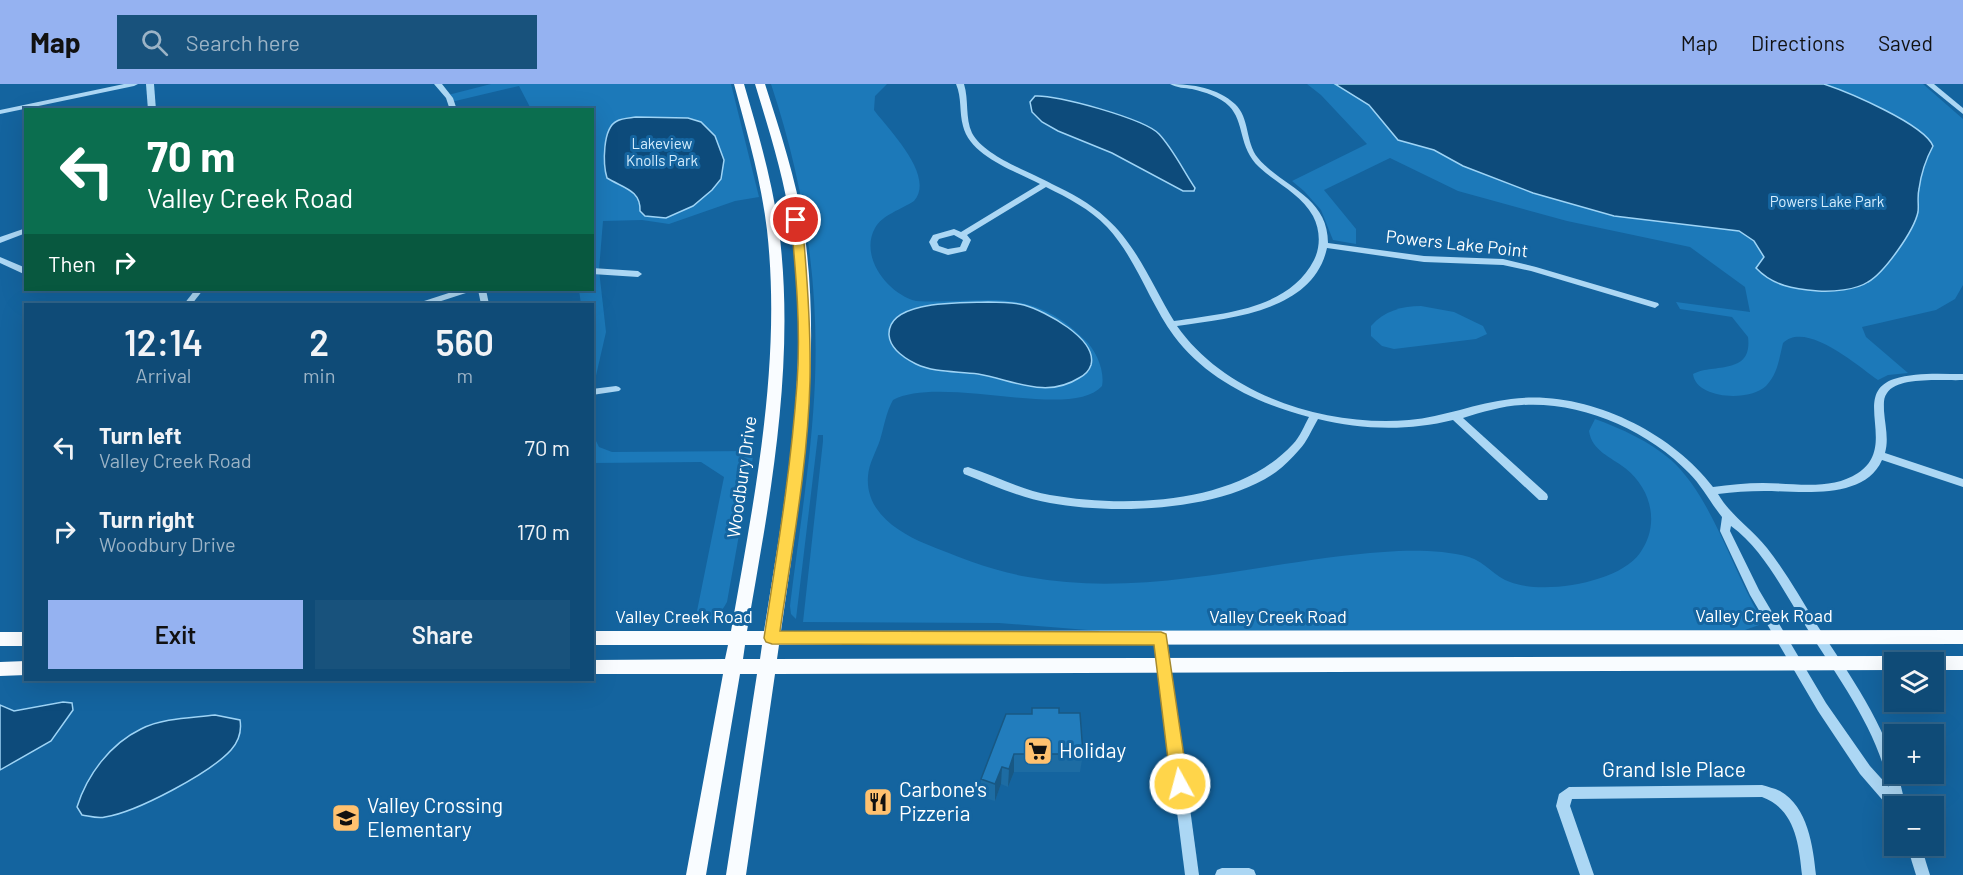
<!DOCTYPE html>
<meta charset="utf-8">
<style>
:root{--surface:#0f4b77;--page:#18527c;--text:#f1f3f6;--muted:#9bb3c6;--line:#2f6389;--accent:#95b2f1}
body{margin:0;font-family:Barlow,sans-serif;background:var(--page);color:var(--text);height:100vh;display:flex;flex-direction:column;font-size:22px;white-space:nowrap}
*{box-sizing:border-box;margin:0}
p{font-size:20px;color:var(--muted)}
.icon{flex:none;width:33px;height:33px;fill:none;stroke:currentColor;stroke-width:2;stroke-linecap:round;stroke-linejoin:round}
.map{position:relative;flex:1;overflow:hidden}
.side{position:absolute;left:24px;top:219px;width:570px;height:378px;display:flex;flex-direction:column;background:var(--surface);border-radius:0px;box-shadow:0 6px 24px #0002,0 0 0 2px var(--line)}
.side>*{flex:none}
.banner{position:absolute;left:24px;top:24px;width:570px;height:183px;border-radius:0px;box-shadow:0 6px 24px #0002,0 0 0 2px var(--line);background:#0b6e4f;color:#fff;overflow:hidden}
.fabs{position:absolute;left:1884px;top:568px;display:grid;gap:12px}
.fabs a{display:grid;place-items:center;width:60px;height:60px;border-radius:0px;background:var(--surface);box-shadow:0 6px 24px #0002,0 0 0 2px var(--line);font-size:30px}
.pin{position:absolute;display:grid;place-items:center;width:51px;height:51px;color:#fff;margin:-26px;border:3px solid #fff;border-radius:50%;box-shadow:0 2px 6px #0007}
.me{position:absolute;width:66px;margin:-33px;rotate:353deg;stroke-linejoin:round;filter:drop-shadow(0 0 4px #0008)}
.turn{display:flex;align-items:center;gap:21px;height:126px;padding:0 24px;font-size:27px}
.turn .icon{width:78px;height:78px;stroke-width:2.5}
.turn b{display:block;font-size:42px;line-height:51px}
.then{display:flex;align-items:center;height:57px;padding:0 24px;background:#0003;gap:12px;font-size:22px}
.eta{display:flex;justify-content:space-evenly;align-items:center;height:102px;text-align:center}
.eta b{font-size:36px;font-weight:600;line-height:42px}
.button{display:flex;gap:12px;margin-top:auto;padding:12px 24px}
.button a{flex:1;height:69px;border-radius:0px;background:var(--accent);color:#111;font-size:24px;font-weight:600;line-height:69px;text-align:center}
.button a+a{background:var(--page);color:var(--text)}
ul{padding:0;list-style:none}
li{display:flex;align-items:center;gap:18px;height:84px;padding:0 24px}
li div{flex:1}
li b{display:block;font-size:22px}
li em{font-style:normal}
header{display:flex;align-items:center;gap:36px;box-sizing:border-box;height:84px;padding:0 30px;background:var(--accent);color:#111}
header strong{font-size:28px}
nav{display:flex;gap:33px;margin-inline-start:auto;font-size:21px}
.search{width:420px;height:54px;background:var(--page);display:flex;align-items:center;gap:15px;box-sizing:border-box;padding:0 21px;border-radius:0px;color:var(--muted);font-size:22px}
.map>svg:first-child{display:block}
.green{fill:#1c79b9;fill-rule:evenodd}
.water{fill:#0d4b7b;stroke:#9ed4f6;stroke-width:1.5}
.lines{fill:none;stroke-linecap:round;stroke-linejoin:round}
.minor{fill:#acd7f4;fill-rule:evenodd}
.major{fill:#f9fcff;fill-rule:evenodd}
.wall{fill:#1d6ca3}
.shaded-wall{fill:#185884}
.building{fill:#227dbd;stroke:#185884;stroke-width:1.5}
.route{fill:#ffd54a;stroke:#a68a30;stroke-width:1.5}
.labels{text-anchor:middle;stroke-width:6;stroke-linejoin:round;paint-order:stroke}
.far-park-label{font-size:15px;fill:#d4edfd;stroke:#14649f}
.street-label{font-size:18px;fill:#fff;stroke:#14649f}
.near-poi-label{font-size:21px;fill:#fff;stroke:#14649f;text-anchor:start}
.near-street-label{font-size:21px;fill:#fff;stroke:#14649f}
</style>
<header>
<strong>Map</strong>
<div class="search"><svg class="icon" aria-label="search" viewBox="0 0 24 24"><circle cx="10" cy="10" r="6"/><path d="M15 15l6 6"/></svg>Search here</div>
<nav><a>Map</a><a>Directions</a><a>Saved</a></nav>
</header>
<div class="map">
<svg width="1963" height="791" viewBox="0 0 1963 791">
<rect width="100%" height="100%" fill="#14649f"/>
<g class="green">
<path d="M491,0H731L759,113L735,117L669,140L642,136L603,137L599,186L606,248L595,296L594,353L599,363L612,368L754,367L727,518C720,531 709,540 694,542L724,393L701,378L593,379L592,220H581L579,206H592V26L531,25L519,2L451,18L448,11Z"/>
<path d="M771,0H887L875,12L874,26C888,45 936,92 914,117C902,125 882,131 875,144C859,173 888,210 916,217C985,221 1028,199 1085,256C1096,266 1105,287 1102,302C1072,337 941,290 893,316C886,328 884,343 880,356C876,368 869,379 868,392C865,427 897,448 926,460C958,473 993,487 1028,493C1147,515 1266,476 1384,468C1411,466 1443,466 1469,473C1485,478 1495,493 1510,498C1543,511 1619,499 1640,469C1660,441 1652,405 1625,384C1611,373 1592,367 1589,347L1595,335C1622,345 1649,357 1671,376C1711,412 1732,484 1759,531V541L1745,546L1100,547L999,539L803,538L823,357V351H818L796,535L791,530L790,522C799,447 812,372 815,296C819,195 803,96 771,0ZM999,218C1013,219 1026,222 1039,227C1058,234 1110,267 1084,290C1074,299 1060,303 1046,304C1023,305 1002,294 979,291C948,286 918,288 894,264L898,232L903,229L941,220Z"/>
<path d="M1307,0H1923L1963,35V201L1955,215L1936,226L1862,243L1866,253L1908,289L1888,291L1878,296C1858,282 1806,236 1783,259C1779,275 1778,289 1766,302C1749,318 1696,315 1693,290C1712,279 1753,292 1748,253L1732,233L1680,225L1676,218L1750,228L1745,203L1690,163L1567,137L1458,107L1390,74L1324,106L1356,145V160L1333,156L1321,126L1304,107L1292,97L1367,60L1321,11Z"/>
<path d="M1421,222L1454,228L1483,242L1487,250L1476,255L1394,265L1382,262L1371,252V242C1384,227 1402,222 1421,222Z"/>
</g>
<g class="water">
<path d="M1335,0H1824C1848,8 1924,40 1933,62C1926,75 1921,90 1919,105C1917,113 1919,121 1918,128C1914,147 1884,189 1868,198C1856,206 1832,208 1818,207C1794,205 1773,202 1756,184L1764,173L1754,157L1739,147L1614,132L1533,109L1463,82L1434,66L1398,56L1369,21Z"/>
<path d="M1035,12C1055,10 1145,35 1159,50C1173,65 1183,86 1195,104L1194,107H1183L1112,69L1058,47L1042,38L1032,28L1030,18Z"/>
<path d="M636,33L688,34L701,38L715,52L724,76L721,95L712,106L693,122L666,134L645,132L640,127C641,106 623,104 607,94C603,81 602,44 617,37C622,34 630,34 636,33Z"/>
<path d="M988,218C1000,218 1012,218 1024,221C1045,227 1098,255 1091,281C1089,287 1085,291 1079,294C1046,315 1013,296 978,290C957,287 935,289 916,280C904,274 890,265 889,251C887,215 965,219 988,218Z"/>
<path d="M63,618L72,619L73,626L51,657L0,686V621L14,627Z"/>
<path d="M215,631L240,636C242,648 239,657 231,666C210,689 137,728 105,733C98,735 89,732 82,731L77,723C87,691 110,660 141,645C163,634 191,634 215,631Z"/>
</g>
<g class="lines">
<g class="minor">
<path d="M124,0H138L134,2L0,30V26Z"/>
<path d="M146,0H154L156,26H148Z"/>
<path d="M434,0H442L453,14L457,26H450L446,14Z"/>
<path d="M956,0H964C969,16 965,34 972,49C984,72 1030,88 1052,100C1071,109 1090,119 1106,134C1137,161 1153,203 1174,237C1224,229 1288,226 1314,176C1321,162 1320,145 1313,132C1301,110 1276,99 1259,83C1238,63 1245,38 1229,22C1220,13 1205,8 1192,5C1185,4 1177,4 1170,0C1192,0 1218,4 1235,20C1250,34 1245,58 1258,74C1282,103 1328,112 1328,159L1424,172L1503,175L1536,183L1658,219L1659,221L1655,224L1531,187L1503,181L1424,178L1327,164C1313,228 1230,234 1177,242C1226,312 1327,343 1409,336C1444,333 1476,319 1511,315C1583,305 1670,346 1713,403C1729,401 1746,399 1763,399C1794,399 1831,407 1858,389C1899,362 1850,310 1894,295C1916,288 1940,290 1963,290V296C1944,297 1898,292 1887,309C1883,314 1884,321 1884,327C1885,341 1889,355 1885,369L1963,395V403L1882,376C1864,417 1800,407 1764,407C1748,407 1733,408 1718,410C1731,432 1751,444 1767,464C1786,488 1801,515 1817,541C1839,575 1894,652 1894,690H1898L1906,723H1894V728L1892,727L1860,690L1818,627L1750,511L1720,447L1722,433C1710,418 1702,402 1689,389C1648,346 1581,317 1522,321C1502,322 1482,328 1463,334L1547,410L1548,413L1547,416H1539L1453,336C1409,347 1362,346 1318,335C1312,345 1307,358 1299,366C1292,374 1284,382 1276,388C1221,427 1115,431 1050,419C1021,414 992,401 964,390L963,387L964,384L968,383C996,392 1022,406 1050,411C1126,424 1237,421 1293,360C1300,353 1304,342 1309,333C1258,320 1206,295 1174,252C1149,218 1136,174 1107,143C1090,125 1068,114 1046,103L967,151L971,156L966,167L948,171L933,166L929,158L933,151L954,145L961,148L1040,100C1015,87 970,72 963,42C959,28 962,14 956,0ZM954,151L963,156L960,163L948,165L939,162L937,158L939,155ZM1731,442C1764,466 1783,507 1805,541C1836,591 1877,644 1889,703L1870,682L1826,619L1759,506L1730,447Z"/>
<path d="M1926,0H1934L1963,24V30Z"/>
<path d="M26,144V149L0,159V153Z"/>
<path d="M0,173L26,184V191L0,179Z"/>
<path d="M592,184L638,187L642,190L638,193L592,190Z"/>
<path d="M195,206H203L192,220H184Z"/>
<path d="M458,206H470L469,208L432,220H420L421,218Z"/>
<path d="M478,206H486L489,220H481Z"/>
<path d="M616,302L619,303L621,305L619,307L592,311V305Z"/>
<path d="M1161,549L1165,550L1167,554L1199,791H1185L1155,554L1157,550Z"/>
<path d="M1762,701C1768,703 1774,704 1780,707C1808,723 1813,762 1816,791H1802C1799,760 1795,725 1762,713L1572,715L1570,722L1594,791H1580L1556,722L1559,710L1569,703Z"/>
<path d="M1907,762H1921L1930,791H1916Z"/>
<path d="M1222,784H1249L1254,786L1256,791H1215L1217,786Z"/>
</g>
<g class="major">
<path d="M734,0H744C758,48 772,96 779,146C796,280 770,415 747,547H764C785,414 812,275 791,141C784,93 769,46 755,0H765C780,47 796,95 804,145C823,278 800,414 781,547L1963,546V560L779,561L777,575L1894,572L1900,574L1903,579H1894V586L775,590L746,791H726L757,590H740L706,791H686L723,590H592V576L725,575L728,561H592V547H731C754,415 782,280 767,146C761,96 747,48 734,0ZM745,561H762L760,575H743Z"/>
<rect x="0" y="548" width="26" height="14"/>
<path d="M1934,572H1963V586H1934V579H1925L1928,574Z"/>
<path d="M26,577V591L0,592V578Z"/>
</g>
</g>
<path class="wall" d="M1032,624L1059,629L1083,670L1080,688H1014L1008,703L1001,700L995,717L981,713V695L1032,630Z"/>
<g class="shaded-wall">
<path d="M1014,670V688L1008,703L1009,685Z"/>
<path d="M1002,683L1001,700L995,717V700Z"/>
</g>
<path class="building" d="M1032,624H1059V629H1080L1083,670H1014L1009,685L1002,683L995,700L981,695L1006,630H1032Z"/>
<path class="route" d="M796,132L802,136C807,189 811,242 810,296C808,380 792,464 780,547L1161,548L1166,550L1188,700L1186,705L1180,708L1174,705L1171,700L1154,561L772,560L766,558L764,554C777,469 791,385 797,300C801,245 796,190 791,136Z"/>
<defs>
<g id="supermarket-square" transform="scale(1.5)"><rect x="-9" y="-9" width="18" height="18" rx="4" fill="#ffc16f" stroke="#14649f"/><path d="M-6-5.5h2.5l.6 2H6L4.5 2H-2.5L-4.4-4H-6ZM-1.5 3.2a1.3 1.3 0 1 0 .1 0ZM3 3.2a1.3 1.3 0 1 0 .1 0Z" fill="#111"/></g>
<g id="restaurant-square" transform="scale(1.5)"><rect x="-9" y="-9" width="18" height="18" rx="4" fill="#ffc16f" stroke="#14649f"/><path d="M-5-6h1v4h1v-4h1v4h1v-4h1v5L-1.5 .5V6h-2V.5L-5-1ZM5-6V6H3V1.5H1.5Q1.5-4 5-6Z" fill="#111"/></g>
<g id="school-square" transform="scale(1.5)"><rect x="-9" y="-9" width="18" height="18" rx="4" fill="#ffc16f" stroke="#14649f"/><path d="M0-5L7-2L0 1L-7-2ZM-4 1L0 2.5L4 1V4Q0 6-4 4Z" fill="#111"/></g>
</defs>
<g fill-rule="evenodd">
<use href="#supermarket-square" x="1038" y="667"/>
<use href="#restaurant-square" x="878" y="718"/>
<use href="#school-square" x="346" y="734"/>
</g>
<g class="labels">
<g class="far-park-label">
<text x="662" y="65">Lakeview<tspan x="662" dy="17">Knolls Park</tspan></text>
<text x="1827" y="123">Powers Lake Park</text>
</g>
<g class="street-label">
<text transform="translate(1457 160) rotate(6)" y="6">Powers Lake Point</text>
<text transform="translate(742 393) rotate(-82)" y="6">Woodbury Drive</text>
<text x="1764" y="538">Valley Creek Road</text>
<text x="684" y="539">Valley Creek Road</text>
<text x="1278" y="539">Valley Creek Road</text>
</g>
<g class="near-poi-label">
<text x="1059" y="674">Holiday</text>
<text x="899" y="713">Carbone's<tspan x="899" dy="24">Pizzeria</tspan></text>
<text x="367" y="729">Valley Crossing<tspan x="367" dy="24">Elementary</tspan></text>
</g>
<g class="near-street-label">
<text x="1674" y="693">Grand Isle Place</text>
</g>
</g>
</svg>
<div class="fabs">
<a><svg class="icon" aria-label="layers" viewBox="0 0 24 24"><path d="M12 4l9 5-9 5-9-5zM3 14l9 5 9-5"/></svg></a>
<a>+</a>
<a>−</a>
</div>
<div class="pin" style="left:796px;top:136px;background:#d93025"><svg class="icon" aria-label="arrive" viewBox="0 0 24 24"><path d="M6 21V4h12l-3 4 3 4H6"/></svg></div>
<svg class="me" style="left:1180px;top:700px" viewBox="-20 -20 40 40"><circle r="17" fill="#ffd54a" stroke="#fff" stroke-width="3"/><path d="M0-11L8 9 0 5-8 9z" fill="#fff"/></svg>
<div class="banner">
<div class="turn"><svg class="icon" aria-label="left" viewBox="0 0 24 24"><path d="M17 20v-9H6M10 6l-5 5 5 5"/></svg><div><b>70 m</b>Valley Creek Road</div></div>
<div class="then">Then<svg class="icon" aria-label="right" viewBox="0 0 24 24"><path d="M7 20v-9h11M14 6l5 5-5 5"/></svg></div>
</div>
<section class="side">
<div class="eta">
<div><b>12:14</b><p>Arrival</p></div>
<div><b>2</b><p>min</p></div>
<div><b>560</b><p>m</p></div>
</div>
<ul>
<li><svg class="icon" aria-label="left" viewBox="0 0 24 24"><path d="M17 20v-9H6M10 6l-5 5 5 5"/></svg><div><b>Turn left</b><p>Valley Creek Road</p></div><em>70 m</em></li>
<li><svg class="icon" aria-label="right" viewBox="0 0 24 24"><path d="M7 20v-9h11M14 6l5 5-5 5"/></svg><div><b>Turn right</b><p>Woodbury Drive</p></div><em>170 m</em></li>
</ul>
<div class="button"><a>Exit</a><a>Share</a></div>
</section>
</div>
